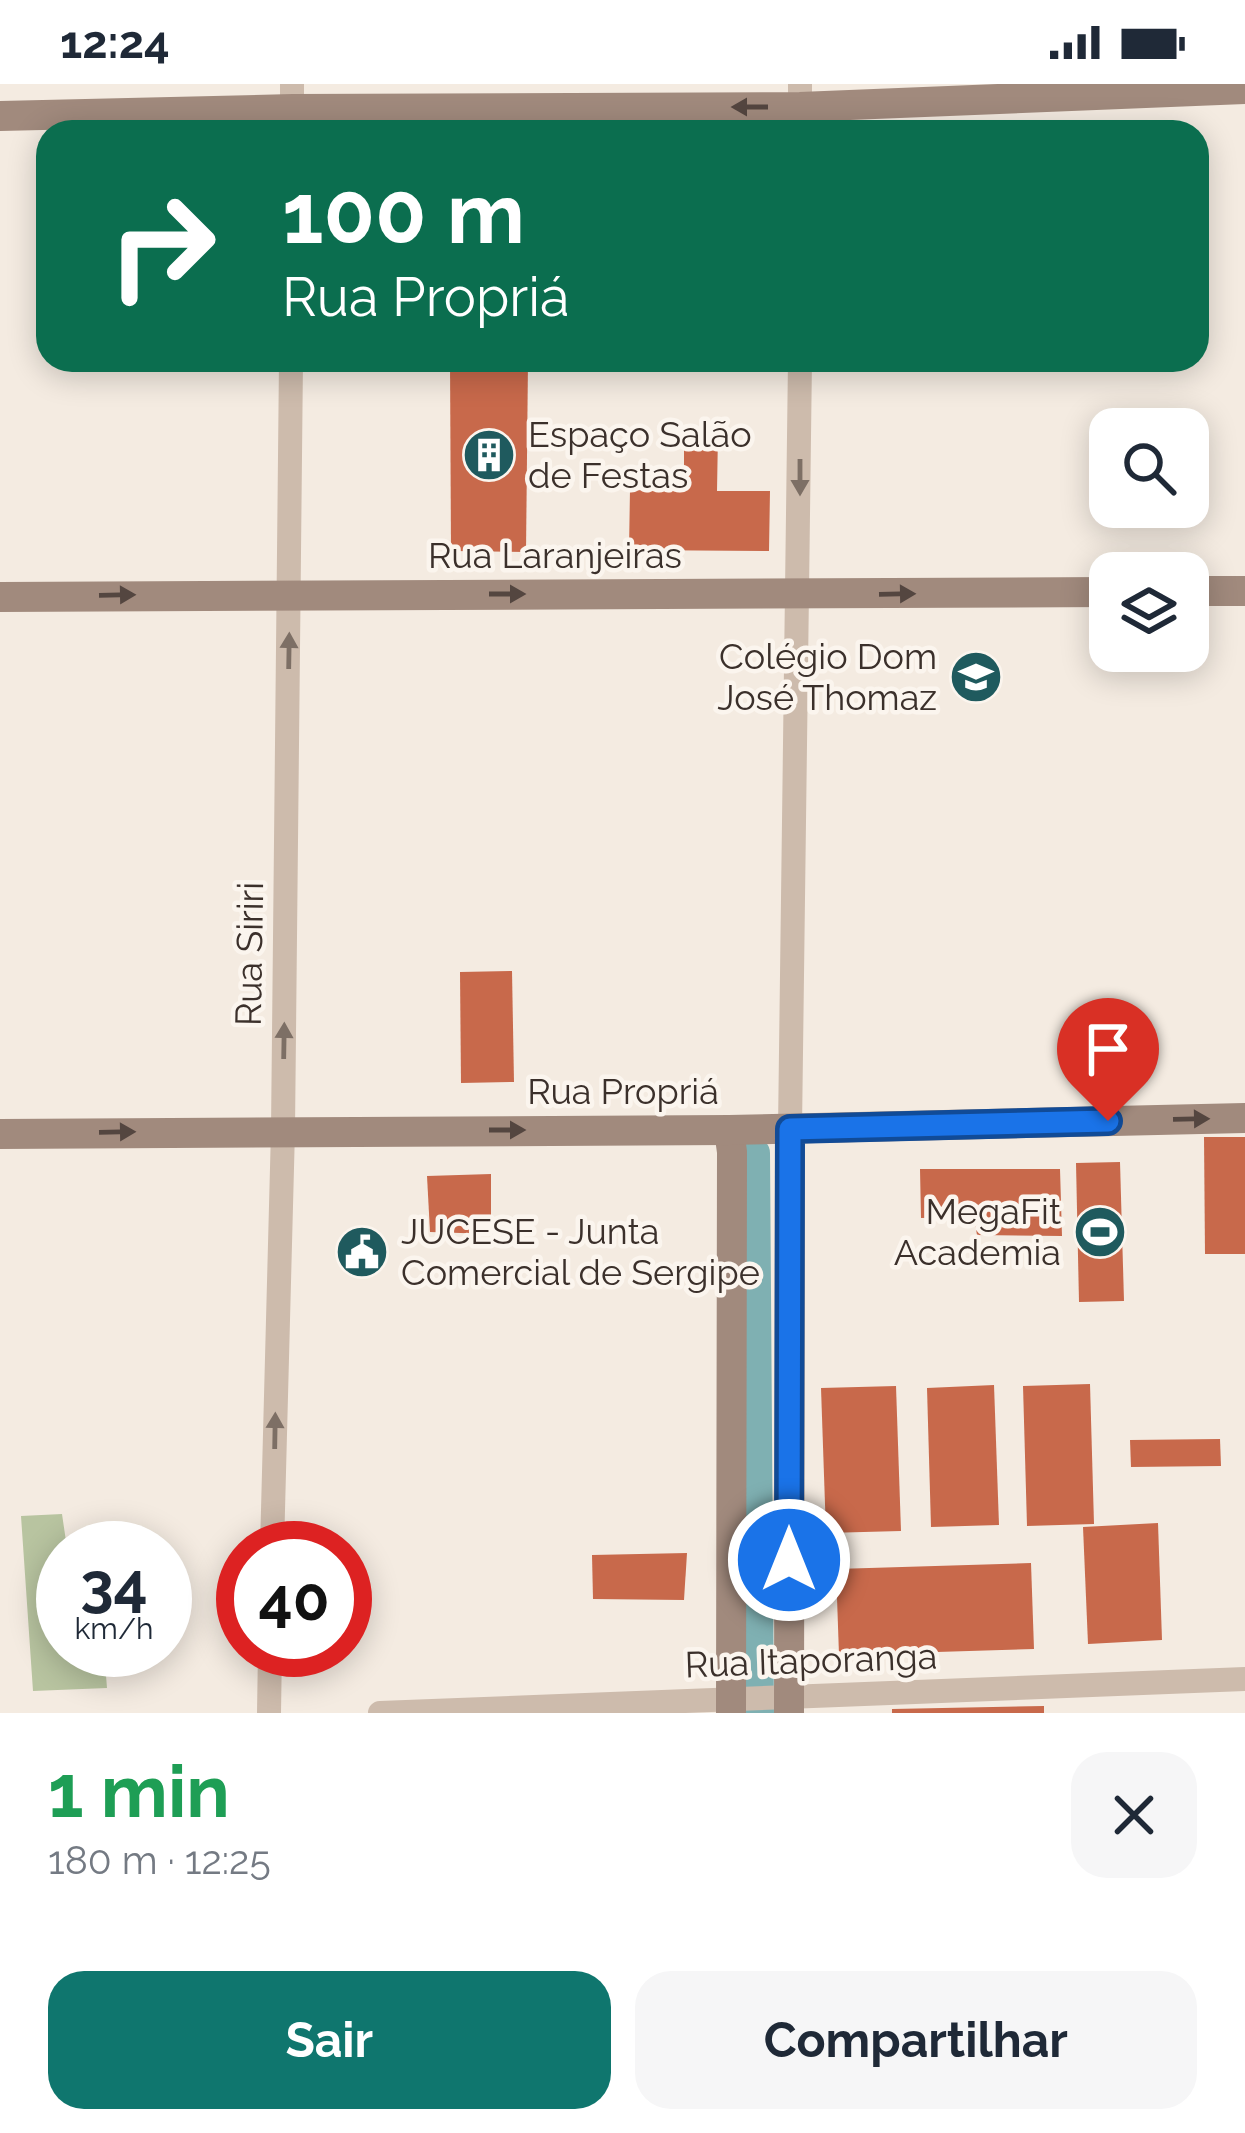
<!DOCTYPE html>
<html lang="pt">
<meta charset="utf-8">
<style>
:root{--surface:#fff;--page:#f6f6f7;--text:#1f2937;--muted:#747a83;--accent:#0f766e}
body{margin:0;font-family:Raleway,sans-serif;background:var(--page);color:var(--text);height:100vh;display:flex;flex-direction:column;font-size:45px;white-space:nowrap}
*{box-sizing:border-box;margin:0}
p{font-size:39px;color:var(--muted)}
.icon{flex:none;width:66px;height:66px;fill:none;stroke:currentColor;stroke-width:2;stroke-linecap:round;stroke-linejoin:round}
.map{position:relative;height:1629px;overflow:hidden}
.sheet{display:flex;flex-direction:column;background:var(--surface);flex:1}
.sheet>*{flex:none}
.hud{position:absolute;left:36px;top:36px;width:1173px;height:252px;border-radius:36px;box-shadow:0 6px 30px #0003;background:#0b6e4f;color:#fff;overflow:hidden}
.buttons{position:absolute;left:1089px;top:324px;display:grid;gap:24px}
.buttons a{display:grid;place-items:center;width:120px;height:120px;border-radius:24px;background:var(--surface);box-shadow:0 6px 30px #0003;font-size:60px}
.speed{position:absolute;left:36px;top:1437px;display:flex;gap:24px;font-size:60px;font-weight:700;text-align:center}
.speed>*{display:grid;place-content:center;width:156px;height:156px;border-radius:50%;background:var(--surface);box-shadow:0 6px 30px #0003;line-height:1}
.speed small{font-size:30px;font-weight:400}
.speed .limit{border:18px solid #d22;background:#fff;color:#111}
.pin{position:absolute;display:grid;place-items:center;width:102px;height:102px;color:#fff;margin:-123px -51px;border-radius:50% 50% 50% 0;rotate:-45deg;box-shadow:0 0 12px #0007}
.pin .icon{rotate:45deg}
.me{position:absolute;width:132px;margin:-66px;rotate:0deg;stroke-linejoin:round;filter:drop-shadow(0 0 9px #0008)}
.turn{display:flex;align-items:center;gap:42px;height:252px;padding:0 48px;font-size:54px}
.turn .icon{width:156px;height:156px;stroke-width:2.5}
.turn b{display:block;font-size:84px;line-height:102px}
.round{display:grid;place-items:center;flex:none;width:126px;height:126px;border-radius:36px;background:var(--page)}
.head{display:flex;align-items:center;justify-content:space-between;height:204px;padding:0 48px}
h1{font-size:72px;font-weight:700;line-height:90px;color:#1e9e55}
.primary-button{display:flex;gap:24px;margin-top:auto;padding:24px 48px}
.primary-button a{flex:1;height:138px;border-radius:36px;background:var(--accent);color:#fff;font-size:48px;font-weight:700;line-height:138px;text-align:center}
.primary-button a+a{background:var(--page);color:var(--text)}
.status{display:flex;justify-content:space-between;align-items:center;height:84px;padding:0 60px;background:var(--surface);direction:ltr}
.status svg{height:33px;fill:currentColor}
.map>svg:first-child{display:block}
.green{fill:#b8c4a0}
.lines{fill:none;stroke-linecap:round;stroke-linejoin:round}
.canal{stroke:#7fb0b2;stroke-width:30}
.building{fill:#c8694b}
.street{stroke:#cdbbac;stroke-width:24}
.secondary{stroke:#a18a7d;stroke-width:30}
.oneway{fill:#544640}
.oneway2{fill:#7d6f65}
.route-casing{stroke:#114b97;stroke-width:30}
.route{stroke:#1a73e8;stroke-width:21}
.labels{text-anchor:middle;stroke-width:9;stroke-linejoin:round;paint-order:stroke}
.poi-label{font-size:36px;fill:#3b302b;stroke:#fbf5ee;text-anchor:start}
.street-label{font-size:36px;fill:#3b302b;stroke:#fbf5ee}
</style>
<div class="status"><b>12:24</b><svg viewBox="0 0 49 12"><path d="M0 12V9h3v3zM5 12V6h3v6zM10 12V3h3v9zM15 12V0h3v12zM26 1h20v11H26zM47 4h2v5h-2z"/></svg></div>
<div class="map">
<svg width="1245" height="1629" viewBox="0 0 1245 1629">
<rect width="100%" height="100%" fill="#f4ebe1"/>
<path class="green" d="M62,1430L67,1464H63V1566H104L107,1604L33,1607L21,1432Z"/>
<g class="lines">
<path class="canal" d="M755,1069L759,1629"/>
</g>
<g class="building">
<path d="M450,276H528L526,468L451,467Z"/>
<path d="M684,348L718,349L717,407H770L769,467L629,466L630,406L684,407Z"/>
<path d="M512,887L514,998L461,999L460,888Z"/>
<path d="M1204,1053H1245V1170H1205Z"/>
<path d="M1120,1078L1124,1217L1079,1218L1076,1079Z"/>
<path d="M920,1085H1060L1062,1152L977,1151L974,1133L921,1134Z"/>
<path d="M491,1090V1150L430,1148L427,1092Z"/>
<path d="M1090,1300L1094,1440L1027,1442L1023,1302Z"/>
<path d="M994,1301L999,1441L931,1443L927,1304Z"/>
<path d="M896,1302L901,1447L826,1449L821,1304Z"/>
<path d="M1220,1355L1221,1382L1131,1383L1130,1356Z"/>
<path d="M1158,1439L1162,1556L1088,1560L1083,1443Z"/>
<path d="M687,1469L684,1516L593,1515L592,1471Z"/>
<path d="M1031,1479L1034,1565L839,1571L836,1485Z"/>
<path d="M1044,1622V1629H892V1625Z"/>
</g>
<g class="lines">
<g class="street">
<path d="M292,0V48"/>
<path d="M800,0V48"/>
<path d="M790,1045L800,276"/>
<path d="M272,1464L283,1046L291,276"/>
<path d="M269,1629L270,1566"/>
<path d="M380,1629L1245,1595"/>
</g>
<g class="secondary">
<path d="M0,32L293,25L800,23L1245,5"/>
<path d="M1188,507H1245"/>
<path d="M0,513L1110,508"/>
<path d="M729,1046L732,1068L731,1629"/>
<path d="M0,1050L729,1046L1245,1034"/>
<path d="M789,1629L790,1045"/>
</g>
</g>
<defs><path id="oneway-solid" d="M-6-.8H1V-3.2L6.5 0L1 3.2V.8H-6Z" transform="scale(3)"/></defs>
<g class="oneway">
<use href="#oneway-solid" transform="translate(750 23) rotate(180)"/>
<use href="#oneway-solid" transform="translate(507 510)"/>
<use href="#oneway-solid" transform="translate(897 510) rotate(-1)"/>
<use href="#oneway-solid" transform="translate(117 511) rotate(-1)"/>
<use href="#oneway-solid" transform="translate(1191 1035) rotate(-1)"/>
<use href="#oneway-solid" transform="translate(507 1046)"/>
<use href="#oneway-solid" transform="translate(117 1048) rotate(-1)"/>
</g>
<g class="oneway2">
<use href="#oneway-solid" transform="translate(800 393) rotate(90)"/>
<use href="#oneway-solid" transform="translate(289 567) rotate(-89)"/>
<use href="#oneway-solid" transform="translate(284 957) rotate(-89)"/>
<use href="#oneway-solid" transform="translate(275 1347) rotate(-89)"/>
</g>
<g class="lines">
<g class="route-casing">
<path id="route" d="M789,1476L790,1045L1108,1037"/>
</g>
<use href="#route" class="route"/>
</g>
<defs>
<g id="building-disc" transform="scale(2.7)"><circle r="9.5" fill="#1f5a5e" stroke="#fbf5ee"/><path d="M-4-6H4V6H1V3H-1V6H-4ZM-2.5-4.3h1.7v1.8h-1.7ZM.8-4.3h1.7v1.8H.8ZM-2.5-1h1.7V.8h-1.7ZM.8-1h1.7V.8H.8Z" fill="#fff"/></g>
<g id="school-disc" transform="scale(2.7)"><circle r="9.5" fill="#1f5a5e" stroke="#fbf5ee"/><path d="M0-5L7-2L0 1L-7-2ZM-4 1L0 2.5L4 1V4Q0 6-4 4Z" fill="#fff"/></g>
<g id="stadium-disc" transform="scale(2.7)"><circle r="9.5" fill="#1f5a5e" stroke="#fbf5ee"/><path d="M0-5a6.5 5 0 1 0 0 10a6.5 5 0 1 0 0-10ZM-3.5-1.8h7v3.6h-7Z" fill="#fff"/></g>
<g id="civic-disc" transform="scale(2.7)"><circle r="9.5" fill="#1f5a5e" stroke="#fbf5ee"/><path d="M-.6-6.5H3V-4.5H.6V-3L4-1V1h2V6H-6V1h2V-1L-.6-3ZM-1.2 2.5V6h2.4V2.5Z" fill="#fff"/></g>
</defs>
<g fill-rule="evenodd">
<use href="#building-disc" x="489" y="371"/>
<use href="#school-disc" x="976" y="593"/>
<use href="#stadium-disc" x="1100" y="1148"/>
<use href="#civic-disc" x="362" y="1168"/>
</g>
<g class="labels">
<g class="poi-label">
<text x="528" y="363">Espaço Salão<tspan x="528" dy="41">de Festas</tspan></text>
<text x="937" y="585" text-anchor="end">Colégio Dom<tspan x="937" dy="41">José Thomaz</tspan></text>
<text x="1061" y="1140" text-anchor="end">MegaFit<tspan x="1061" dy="41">Academia</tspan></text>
<text x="401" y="1160">JUCESE - Junta<tspan x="401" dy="41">Comercial de Sergipe</tspan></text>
</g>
<g class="street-label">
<text x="555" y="484">Rua Laranjeiras</text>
<text transform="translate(249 870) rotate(-89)" y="13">Rua Siriri</text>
<text x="623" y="1020">Rua Propriá</text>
<text transform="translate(811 1576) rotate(-2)" y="13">Rua Itaporanga</text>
</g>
</g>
</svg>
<div class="buttons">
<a><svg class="icon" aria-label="search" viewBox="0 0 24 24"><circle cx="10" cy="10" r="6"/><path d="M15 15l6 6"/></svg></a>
<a><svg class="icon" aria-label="layers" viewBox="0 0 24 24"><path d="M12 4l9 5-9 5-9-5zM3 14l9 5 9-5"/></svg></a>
</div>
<div class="speed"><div>34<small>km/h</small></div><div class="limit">40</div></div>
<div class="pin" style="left:1108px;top:1037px;background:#d93025"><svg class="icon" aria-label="arrive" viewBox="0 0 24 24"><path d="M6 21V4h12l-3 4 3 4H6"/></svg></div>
<svg class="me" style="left:789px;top:1476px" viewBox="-20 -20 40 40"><circle r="17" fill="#1a73e8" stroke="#fff" stroke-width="3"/><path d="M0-11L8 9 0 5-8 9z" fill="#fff"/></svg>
<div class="hud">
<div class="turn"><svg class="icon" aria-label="right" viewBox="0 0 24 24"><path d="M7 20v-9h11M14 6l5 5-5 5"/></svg><div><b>100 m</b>Rua Propriá</div></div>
</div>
</div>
<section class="sheet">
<div class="head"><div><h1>1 min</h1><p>180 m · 12:25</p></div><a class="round"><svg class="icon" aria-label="close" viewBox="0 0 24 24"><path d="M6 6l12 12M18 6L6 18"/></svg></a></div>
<div class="primary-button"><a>Sair</a><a>Compartilhar</a></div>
</section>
